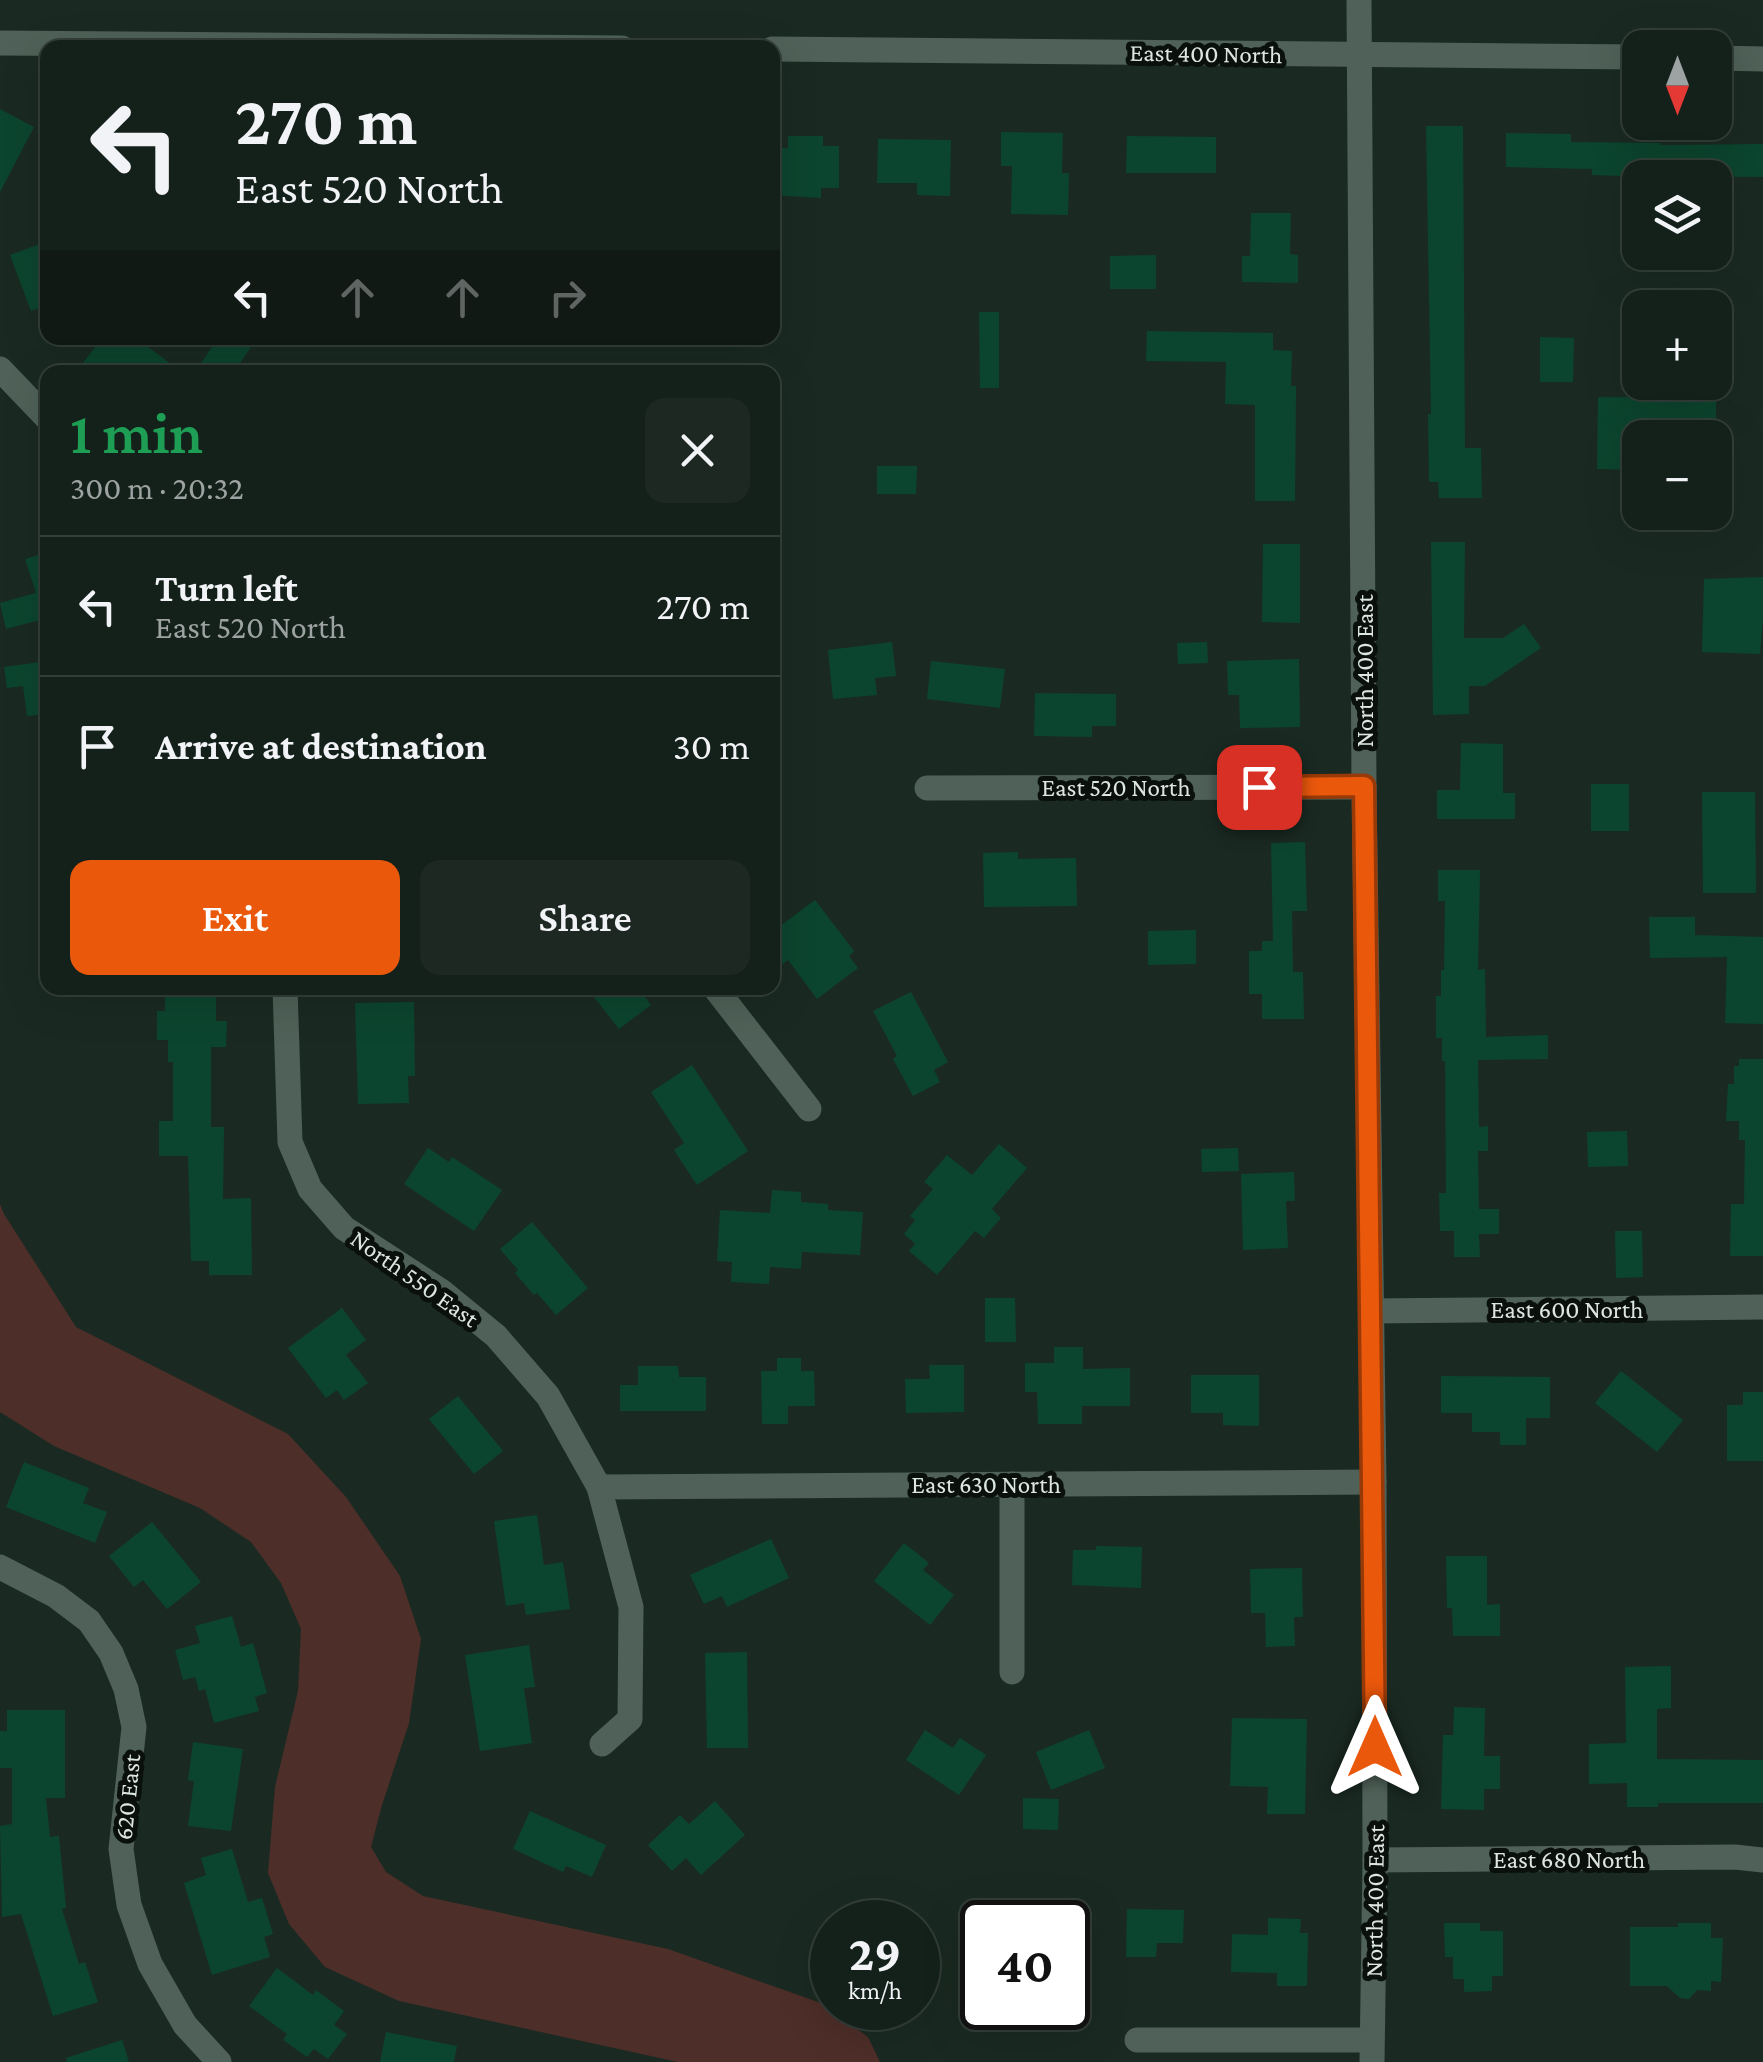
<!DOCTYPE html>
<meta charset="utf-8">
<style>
:root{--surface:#14201a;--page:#1d2823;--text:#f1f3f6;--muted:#9da3a2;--line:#333e39;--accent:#ea580c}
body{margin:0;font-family:"Crimson Pro",serif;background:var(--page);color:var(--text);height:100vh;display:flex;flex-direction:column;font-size:38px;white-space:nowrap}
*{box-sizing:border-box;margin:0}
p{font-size:32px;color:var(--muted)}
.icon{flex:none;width:55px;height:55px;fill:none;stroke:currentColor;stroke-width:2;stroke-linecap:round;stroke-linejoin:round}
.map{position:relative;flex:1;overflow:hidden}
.drawer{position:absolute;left:40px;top:365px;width:740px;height:630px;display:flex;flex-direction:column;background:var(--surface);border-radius:20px;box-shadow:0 10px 40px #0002,0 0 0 2px var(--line)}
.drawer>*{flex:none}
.hud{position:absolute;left:40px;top:40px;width:740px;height:305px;border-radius:20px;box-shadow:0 10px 40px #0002,0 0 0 2px var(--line);background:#14201a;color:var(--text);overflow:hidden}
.needle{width:65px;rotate:180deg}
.tools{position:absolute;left:1622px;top:30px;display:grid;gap:20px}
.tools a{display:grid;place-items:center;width:110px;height:110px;border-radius:20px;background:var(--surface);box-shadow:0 10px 40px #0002,0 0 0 2px var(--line);font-size:50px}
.speed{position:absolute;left:810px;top:1900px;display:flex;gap:20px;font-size:50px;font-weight:700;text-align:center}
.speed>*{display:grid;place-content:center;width:130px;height:130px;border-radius:50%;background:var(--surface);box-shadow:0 10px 40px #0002,0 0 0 2px var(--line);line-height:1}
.speed small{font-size:25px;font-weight:400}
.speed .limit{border:5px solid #111;border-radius:15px;background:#fff;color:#111}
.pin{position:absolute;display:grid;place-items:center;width:85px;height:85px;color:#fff;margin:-42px;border-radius:20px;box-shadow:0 5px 15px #0006}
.me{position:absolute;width:110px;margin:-55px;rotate:0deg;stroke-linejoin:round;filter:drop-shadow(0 0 8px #0008)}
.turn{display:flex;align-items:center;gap:35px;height:210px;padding:0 30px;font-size:45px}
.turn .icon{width:130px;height:130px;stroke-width:2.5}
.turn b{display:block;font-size:70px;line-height:85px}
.lanes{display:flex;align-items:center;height:95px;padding:0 30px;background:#0003;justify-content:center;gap:50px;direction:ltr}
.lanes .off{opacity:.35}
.round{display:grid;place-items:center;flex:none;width:105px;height:105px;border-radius:20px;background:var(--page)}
.headline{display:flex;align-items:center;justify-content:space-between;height:170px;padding:0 30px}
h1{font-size:60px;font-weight:600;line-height:75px;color:#1e9e55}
.action{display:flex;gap:20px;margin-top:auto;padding:20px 30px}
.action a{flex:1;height:115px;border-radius:20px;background:var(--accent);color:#fff;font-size:40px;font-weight:600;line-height:115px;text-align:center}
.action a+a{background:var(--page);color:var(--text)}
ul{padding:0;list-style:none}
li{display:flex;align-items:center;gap:30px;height:140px;padding:0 30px;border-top:2px solid var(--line)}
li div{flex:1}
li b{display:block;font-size:38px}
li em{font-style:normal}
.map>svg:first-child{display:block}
.green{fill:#4e2e29}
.building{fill:#0c452f}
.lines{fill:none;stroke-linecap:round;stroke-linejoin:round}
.minor{stroke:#4f6158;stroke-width:25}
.route-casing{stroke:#983908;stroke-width:25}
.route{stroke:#ea580c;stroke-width:18}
.labels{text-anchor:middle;stroke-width:10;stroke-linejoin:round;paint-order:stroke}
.street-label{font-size:25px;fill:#dde7e1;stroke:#0a110d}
</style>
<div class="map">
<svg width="1763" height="2062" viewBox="0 0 1763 2062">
<rect width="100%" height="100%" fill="#1a2a22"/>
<path class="green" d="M0,1204L4,1214L76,1327L288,1434L346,1497L400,1576L421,1639L409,1723L382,1805L371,1847L386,1872L423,1896L668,1949L821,2003L868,2037L880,2062H678L399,2001L325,1967L289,1924L268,1873L275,1787L298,1691L301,1629L281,1583L251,1542L200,1508L54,1446L0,1412Z"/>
<g class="building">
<path d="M0,109L34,127L0,192Z"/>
<path d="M1426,126H1463L1465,448H1481L1482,498H1439L1438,482H1429L1428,414H1431Z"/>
<path d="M1001,132L1063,133L1062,173H1069L1068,215L1011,214L1012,166H1001Z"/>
<path d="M1506,133L1571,134V142L1661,143V145L1763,144V177L1647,176L1640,178V199L1622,198V176L1592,175V169L1506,167Z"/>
<path d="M788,136H823V146H839V188H821V198L772,195V148H788Z"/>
<path d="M1127,136L1216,137V173H1126Z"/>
<path d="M878,139L951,140L950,196L917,195V183H877Z"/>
<path d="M1251,213H1291L1290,254L1298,255V283L1242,282V256H1250Z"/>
<path d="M48,241V305L31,311L10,255Z"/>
<path d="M1156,255V289H1110V256Z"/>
<path d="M979,312H999V388H980Z"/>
<path d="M1147,331L1273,333V350L1292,351L1291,386H1296L1295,501H1255V405L1225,404L1226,362L1146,361Z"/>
<path d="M1540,337L1574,338L1573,382H1540Z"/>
<path d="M102,338H136L182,372H96L83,363Z"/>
<path d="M218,338H243L253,344L234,372H195Z"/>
<path d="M1598,397L1716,398V438H1640V470L1597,469Z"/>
<path d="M877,466H917L916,494H877Z"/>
<path d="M1431,542H1465L1464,638H1503L1524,624L1541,648L1485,686H1469V714L1433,715Z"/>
<path d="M1263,544H1300V623L1262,622Z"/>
<path d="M48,552V618L6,629L0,603L36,593L25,559Z"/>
<path d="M1763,577V620L1760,654L1702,652L1704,579Z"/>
<path d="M892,642L896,676L875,678L877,695L833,699L828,650Z"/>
<path d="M1207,642L1208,663L1178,664L1177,643Z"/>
<path d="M1299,659L1300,727L1240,728L1239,695H1228L1227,661Z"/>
<path d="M48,661V714L27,716L23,686L7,688L4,667Z"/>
<path d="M931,661L1005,669L1000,708L927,699Z"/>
<path d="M1035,693L1116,694V726H1092V737L1034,736Z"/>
<path d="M1461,743L1503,744V793H1515V819H1437V790H1460Z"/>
<rect x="1591" y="784" width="38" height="47"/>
<path d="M1702,792H1755L1756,893H1703Z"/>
<path d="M1305,842L1307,911H1292L1293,972H1303L1304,1019H1262V994H1249V951H1262V941H1273L1271,843Z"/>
<path d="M1018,852V859L1076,858L1077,906L984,907L983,853Z"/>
<path d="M1438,870H1480L1478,970L1485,969L1486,1037L1548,1035V1059L1478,1060L1479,1127L1488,1126V1151H1478L1479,1209H1499V1234H1479L1480,1257H1454V1231H1440L1439,1193H1446L1445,1061H1442V1038H1436V996H1441V970H1444L1445,901H1438Z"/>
<path d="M815,900L854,951L849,956L858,968L817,999L788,960L783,964L772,950V932Z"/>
<path d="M1649,917H1695V935L1763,937V1024L1725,1023L1727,957L1650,958Z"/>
<path d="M1196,930V964L1148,965V931Z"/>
<path d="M165,988H216V1021H227L226,1047H211V1127H224L223,1199L251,1198L252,1275H209V1261H191L188,1156H159V1121H173V1062H168V1040H157V1011H165Z"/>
<path d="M587,988H638L651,1005L619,1029Z"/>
<path d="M911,992L948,1062L934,1070L940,1082L913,1096L893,1059L897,1056L873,1011Z"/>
<path d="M414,1002L415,1076H408L409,1103L358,1104L355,1003Z"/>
<path d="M1739,1059H1763V1256H1730L1731,1204H1744L1745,1140H1739V1121H1726L1728,1084H1734V1066H1739Z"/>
<path d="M692,1065L748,1151L697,1185L674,1150L684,1143L651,1092Z"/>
<path d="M1627,1131L1628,1166L1588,1167L1587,1132Z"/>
<path d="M999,1144L1027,1168L992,1209L1001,1218L984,1238L975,1231L937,1275L909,1251L915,1244L904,1234L915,1220L910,1216L933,1189L924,1182L947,1155L972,1175Z"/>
<path d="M428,1148L449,1162L452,1157L502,1190L474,1231L404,1184Z"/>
<path d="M1238,1148L1239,1171L1202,1172L1201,1149Z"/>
<path d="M1294,1172L1295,1201H1286L1288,1248L1243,1250L1241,1174Z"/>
<path d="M772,1190L801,1192V1202L828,1204V1210L863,1212L860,1255L802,1252L801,1269L770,1267L769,1284L731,1282L732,1262L717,1261L720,1210L770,1213Z"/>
<path d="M532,1222L588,1288L556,1315L537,1293L534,1295L515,1273L518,1270L500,1249Z"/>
<path d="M1615,1231H1642L1643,1277L1616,1278Z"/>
<path d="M985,1298H1015L1016,1342H985Z"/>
<path d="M342,1308L366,1340L346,1355L368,1383L344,1400L337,1390L326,1398L288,1348Z"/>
<path d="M1054,1347H1083V1369L1130,1368V1406H1082V1424H1038L1037,1392H1025V1363H1054Z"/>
<path d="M777,1358H801V1371H814L815,1406H788V1424H762L761,1371H777Z"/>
<path d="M929,1365H964V1412L906,1413L905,1379H930Z"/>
<path d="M638,1366H678L679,1377H706V1411H620V1385H638Z"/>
<path d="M1621,1371L1683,1420L1657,1452L1595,1403Z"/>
<path d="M1191,1375H1259V1426L1223,1425V1413H1191Z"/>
<path d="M1441,1376L1550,1377V1418H1526V1445H1500V1432H1472V1413H1441Z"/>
<path d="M1743,1392H1763V1461H1727V1405H1743Z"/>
<path d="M458,1396L503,1451L474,1474L429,1419Z"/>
<path d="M24,1462L89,1488L83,1503L107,1512L95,1543L6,1507Z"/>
<path d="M537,1515L544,1565L563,1562L570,1609L526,1615L524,1603L506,1606L494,1521Z"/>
<path d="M152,1522L201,1582L167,1609L143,1580L134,1587L109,1556Z"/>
<path d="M771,1539L789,1578L727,1607L722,1596L704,1604L690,1575Z"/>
<path d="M904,1543L929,1563L923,1570L954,1595L930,1625L874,1581Z"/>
<path d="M1096,1546L1142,1547L1141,1588L1072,1585L1073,1550H1096Z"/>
<path d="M1446,1556H1487V1605L1500,1604V1636H1453L1452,1608H1447Z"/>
<path d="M1302,1568L1303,1617H1294L1295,1646L1266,1647L1265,1613H1251L1250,1569Z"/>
<path d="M232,1616L241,1647L253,1643L267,1693L255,1697L259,1711L214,1723L205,1689L199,1691L195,1677L183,1680L175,1650L200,1643L195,1626Z"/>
<path d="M529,1645L535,1687L524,1688L532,1743L480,1751L465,1655Z"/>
<path d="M747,1652L748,1748H707L705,1653Z"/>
<path d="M1671,1666V1708L1657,1709V1759L1763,1760V1803H1658V1807H1627V1783L1589,1784V1744L1626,1743L1625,1667Z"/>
<path d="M1454,1707L1485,1708L1484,1756H1500V1789H1484V1810L1441,1809L1443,1735H1453Z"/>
<path d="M7,1710H65V1798H46L50,1837L59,1836L66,1908L62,1909L79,1964L85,1962L98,2002L53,2016L21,1914L2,1917L0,1826L12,1824V1768H0V1731H7Z"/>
<path d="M1232,1718L1307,1719L1305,1814H1267L1268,1787L1230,1786Z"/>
<path d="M925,1730L953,1748L960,1738L986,1755L959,1795L906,1760Z"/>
<path d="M1089,1730L1105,1768L1051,1790L1036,1752Z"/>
<path d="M193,1742L243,1749L231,1831L188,1826L194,1781L188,1780Z"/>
<path d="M1023,1798L1059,1799L1058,1830L1023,1829Z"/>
<path d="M715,1801L745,1835L701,1875L686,1858L672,1871L648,1845L680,1815L689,1824Z"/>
<path d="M530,1811L606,1845L592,1877L566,1866L563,1872L513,1849Z"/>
<path d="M232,1849L248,1902L262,1898L273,1934L264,1937L270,1957L212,1975L184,1883L206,1875L201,1858Z"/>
<path d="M1127,1909L1184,1910L1183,1943H1157L1156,1957H1126Z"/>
<path d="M1268,1918L1301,1919L1300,1933H1308L1307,1986H1277V1973L1231,1972L1232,1934L1268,1935Z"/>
<path d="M1444,1923H1480V1931H1503V1976H1492V1991L1464,1992V1979H1453V1957H1445Z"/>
<path d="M1678,1923H1711V1938H1723L1721,1982L1711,1981V1991L1697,1990L1689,1999L1680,1998L1667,1986H1630V1927H1678Z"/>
<path d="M277,1968L313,1995L316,1990L344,2011L334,2025L347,2034L328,2059L314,2049L307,2057L283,2040L287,2034L249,2006Z"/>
<path d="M386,2032L457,2046L454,2062H380Z"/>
<path d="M122,2040L129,2062H67L66,2058Z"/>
</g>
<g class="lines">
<g class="minor">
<path d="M1359,0L1364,787L1374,1482L1375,1860L1372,2062"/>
<path d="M0,43L622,48"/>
<path d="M772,49L1640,57"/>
<path d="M1715,58L1763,59"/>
<path d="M0,369L48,419"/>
<path d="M927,788L1364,787"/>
<path d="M285,988L290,1142L310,1189L344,1228L441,1291L496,1336L548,1396L599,1487L631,1607L630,1719L602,1744"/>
<path d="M715,988L809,1109"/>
<path d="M1371,1311L1763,1307"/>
<path d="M1012,1484V1672"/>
<path d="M599,1487L1374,1482"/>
<path d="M0,1567L56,1596L89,1621L111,1653L126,1689L134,1727L121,1849L129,1905L150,1964L185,2025L219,2062"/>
<path d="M1375,1860L1735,1857L1763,1860"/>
<path d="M1137,2040H1371"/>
</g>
</g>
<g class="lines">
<g class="route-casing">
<path id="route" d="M1259,787L1364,786L1375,1747"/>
</g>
<use href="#route" class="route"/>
</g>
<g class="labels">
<g class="street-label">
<text transform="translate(1206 53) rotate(1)" y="9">East 400 North</text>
<text transform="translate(1364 671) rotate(-90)" y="9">North 400 East</text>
<text x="1116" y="796">East 520 North</text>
<text transform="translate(415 1278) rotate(35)" y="9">North 550 East</text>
<text x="1567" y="1318">East 600 North</text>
<text x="986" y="1493">East 630 North</text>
<text transform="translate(127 1797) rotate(-84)" y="9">620 East</text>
<text x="1569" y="1868">East 680 North</text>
<text transform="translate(1374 1901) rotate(-89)" y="9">North 400 East</text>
</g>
</g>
</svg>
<div class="tools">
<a><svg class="needle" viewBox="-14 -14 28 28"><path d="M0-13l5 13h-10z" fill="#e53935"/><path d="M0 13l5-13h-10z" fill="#9da3a2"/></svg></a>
<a><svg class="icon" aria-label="layers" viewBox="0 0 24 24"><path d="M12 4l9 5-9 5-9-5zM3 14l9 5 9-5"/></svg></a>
<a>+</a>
<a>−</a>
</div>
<div class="speed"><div>29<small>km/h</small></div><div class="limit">40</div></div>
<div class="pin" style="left:1259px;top:787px;background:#d93025"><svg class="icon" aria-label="arrive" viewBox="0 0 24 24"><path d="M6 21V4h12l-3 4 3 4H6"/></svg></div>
<svg class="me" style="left:1375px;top:1747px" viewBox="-20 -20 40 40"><path d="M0-17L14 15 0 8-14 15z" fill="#ea580c" stroke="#fff" stroke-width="4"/></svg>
<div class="hud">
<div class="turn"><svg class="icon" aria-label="left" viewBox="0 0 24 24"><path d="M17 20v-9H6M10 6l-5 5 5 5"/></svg><div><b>270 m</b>East 520 North</div></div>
<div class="lanes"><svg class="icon" aria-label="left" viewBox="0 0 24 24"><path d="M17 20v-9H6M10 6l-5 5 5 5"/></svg><svg class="icon off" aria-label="ahead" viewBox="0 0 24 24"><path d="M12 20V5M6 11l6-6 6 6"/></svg><svg class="icon off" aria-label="ahead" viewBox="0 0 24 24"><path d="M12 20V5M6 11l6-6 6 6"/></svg><svg class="icon off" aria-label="right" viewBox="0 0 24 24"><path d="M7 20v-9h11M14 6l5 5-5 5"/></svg></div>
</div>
<section class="drawer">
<div class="headline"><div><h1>1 min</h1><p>300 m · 20:32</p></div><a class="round"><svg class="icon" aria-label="close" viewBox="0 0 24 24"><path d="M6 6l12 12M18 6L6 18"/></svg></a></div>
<ul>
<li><svg class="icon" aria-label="left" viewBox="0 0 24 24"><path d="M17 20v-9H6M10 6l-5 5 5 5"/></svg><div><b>Turn left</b><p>East 520 North</p></div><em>270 m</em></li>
<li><svg class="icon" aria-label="arrive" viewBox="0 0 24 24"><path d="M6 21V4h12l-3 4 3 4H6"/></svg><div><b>Arrive at destination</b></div><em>30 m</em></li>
</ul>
<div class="action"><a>Exit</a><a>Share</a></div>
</section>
</div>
